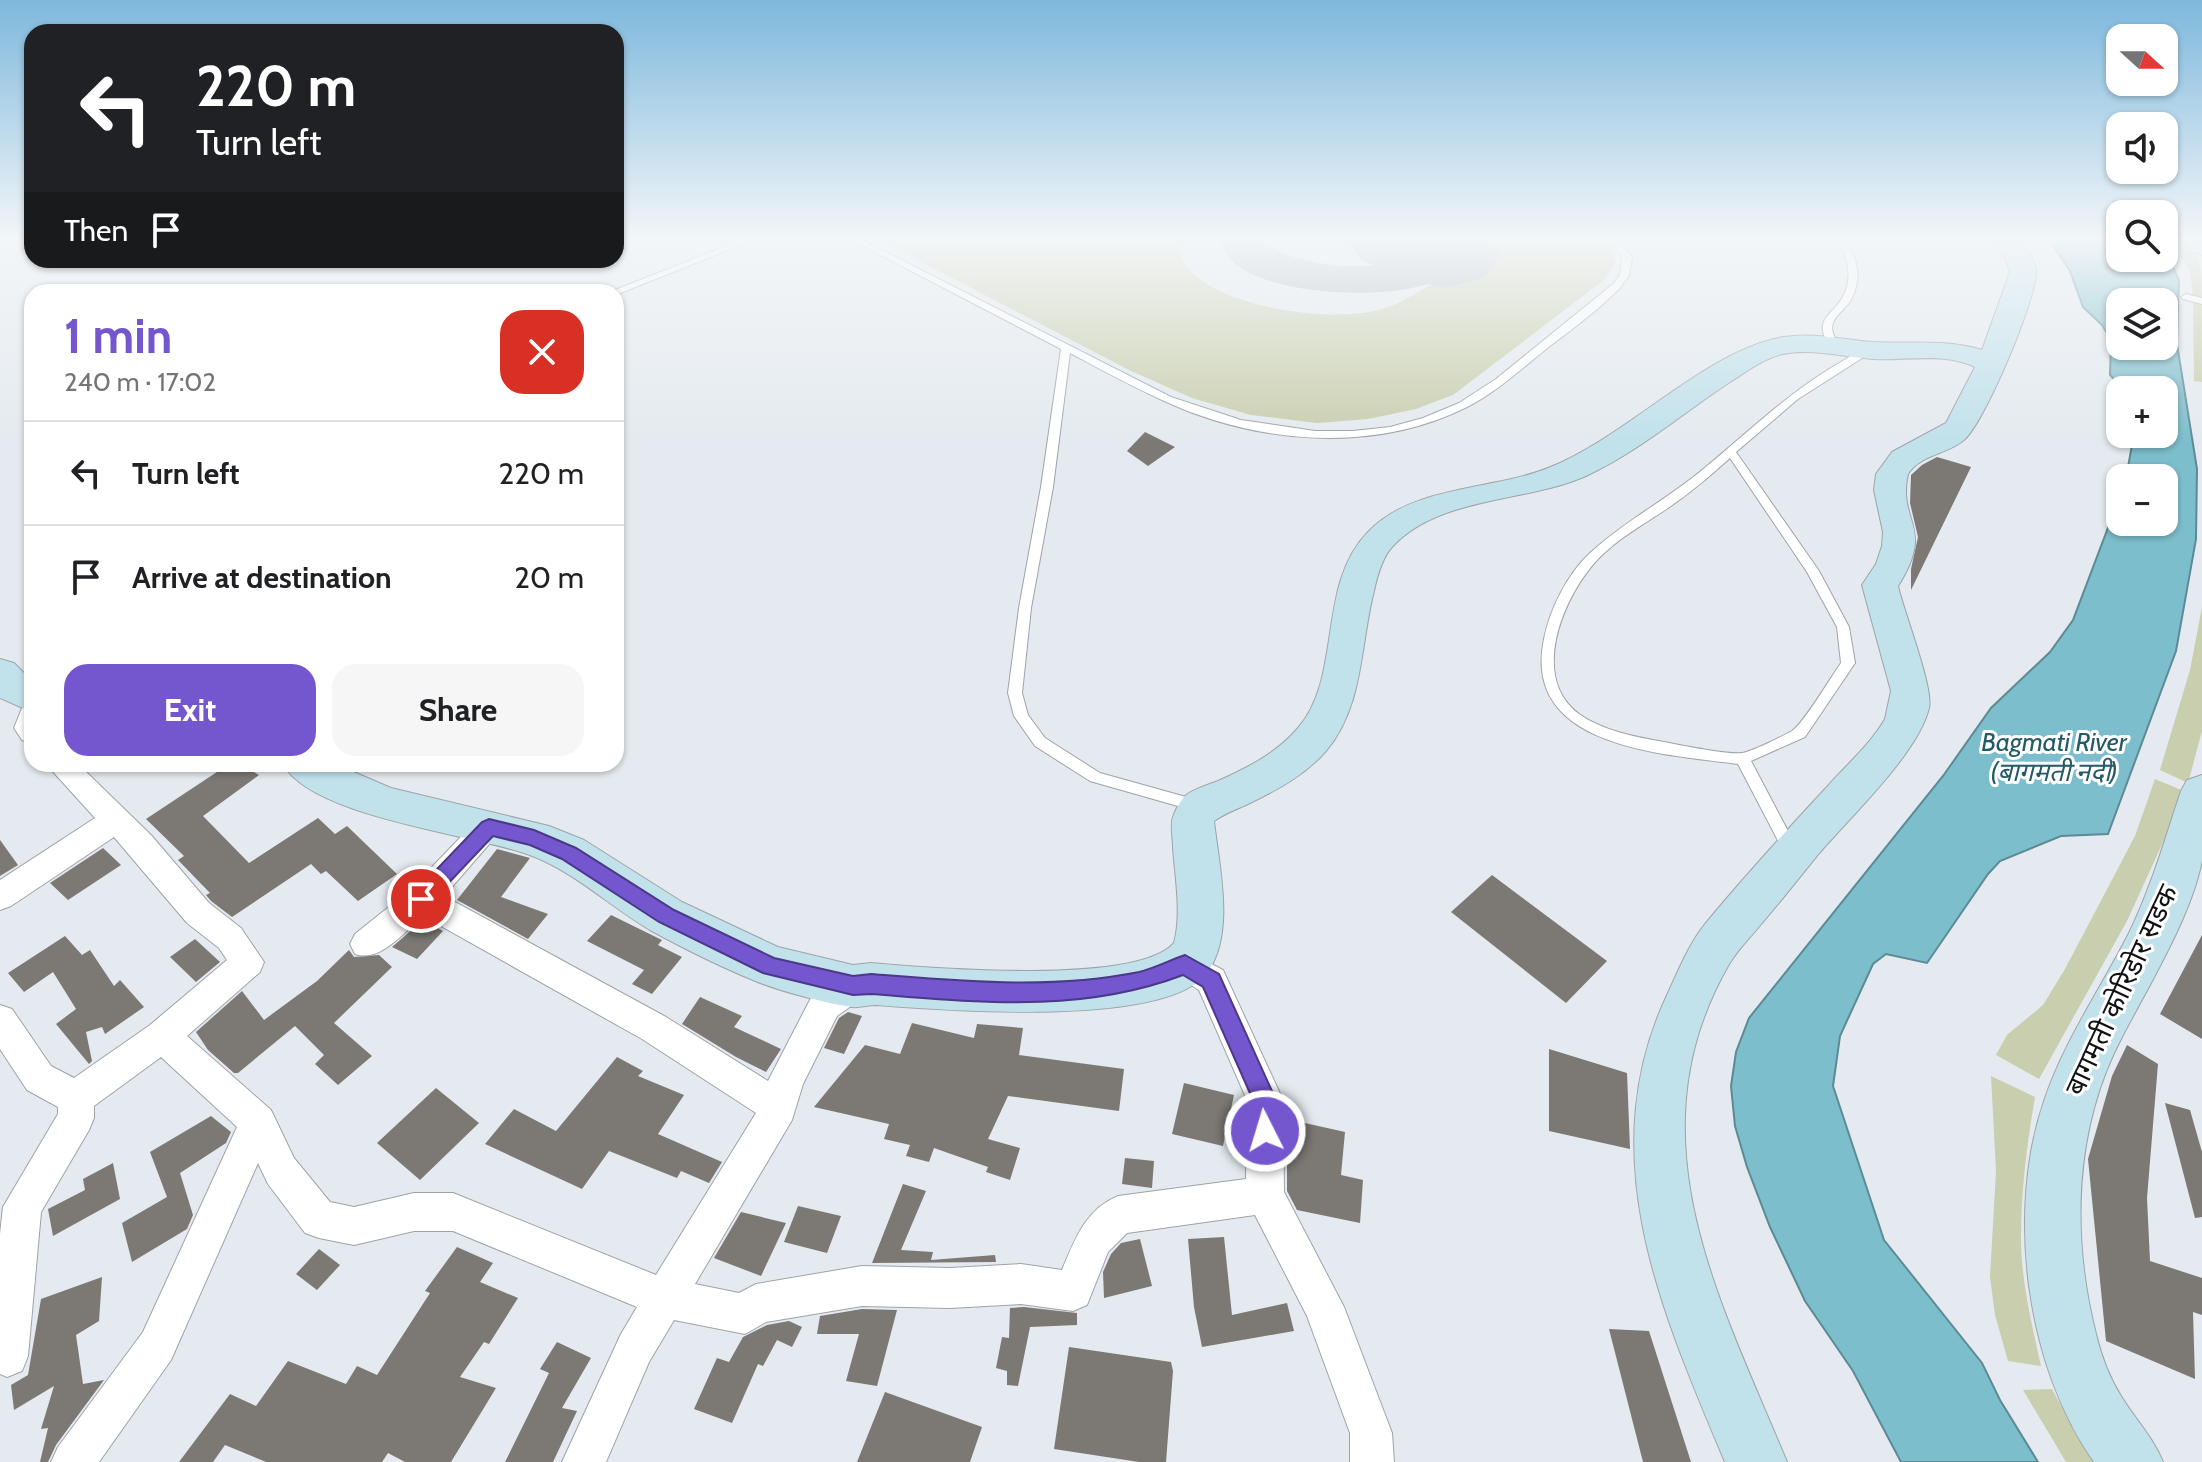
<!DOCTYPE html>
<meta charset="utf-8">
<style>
:root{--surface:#fff;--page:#f6f6f6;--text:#202124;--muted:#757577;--line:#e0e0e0;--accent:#7456cf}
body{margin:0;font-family:Cabin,"Noto Sans Devanagari",sans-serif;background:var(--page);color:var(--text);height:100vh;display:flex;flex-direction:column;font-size:30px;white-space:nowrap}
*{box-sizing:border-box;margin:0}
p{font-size:26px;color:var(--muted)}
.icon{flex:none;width:44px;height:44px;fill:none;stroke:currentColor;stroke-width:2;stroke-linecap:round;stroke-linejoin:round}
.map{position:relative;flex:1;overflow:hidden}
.drawer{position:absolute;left:24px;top:284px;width:600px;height:488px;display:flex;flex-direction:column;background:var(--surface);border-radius:24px;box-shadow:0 2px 6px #0004}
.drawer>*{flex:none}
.hud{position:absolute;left:24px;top:24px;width:600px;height:244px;border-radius:24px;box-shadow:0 2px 6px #0004;background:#202124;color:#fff;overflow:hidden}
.needle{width:52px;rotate:111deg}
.buttons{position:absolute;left:2106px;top:24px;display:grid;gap:16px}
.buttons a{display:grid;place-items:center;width:72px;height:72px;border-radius:16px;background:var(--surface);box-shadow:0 2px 6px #0004;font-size:40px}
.pin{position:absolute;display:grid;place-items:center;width:68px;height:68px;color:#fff;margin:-34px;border:4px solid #fff;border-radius:50%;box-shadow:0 2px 8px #0007}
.me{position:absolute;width:88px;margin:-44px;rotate:355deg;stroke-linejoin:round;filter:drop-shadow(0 0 6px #0008)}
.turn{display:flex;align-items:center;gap:28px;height:168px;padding:0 40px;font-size:36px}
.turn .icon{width:104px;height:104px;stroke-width:2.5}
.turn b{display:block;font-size:56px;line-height:68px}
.then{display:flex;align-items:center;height:76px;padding:0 40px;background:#0003;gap:16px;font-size:30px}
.round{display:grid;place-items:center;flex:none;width:84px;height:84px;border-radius:24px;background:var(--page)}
.head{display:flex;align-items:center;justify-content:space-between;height:136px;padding:0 40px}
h1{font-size:48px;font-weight:800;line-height:60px;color:var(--accent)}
.primary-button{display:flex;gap:16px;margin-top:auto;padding:16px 40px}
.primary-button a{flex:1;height:92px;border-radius:24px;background:var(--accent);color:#fff;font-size:32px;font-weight:800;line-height:92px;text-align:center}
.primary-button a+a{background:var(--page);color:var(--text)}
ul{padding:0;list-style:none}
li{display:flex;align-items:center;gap:24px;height:104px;padding:0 40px;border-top:2px solid var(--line)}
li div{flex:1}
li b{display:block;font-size:30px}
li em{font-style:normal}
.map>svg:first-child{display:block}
.green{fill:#c9ceae}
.water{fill:#7dbecd;stroke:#5c8a95;stroke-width:2;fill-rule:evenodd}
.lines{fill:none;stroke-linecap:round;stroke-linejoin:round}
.taxiway{fill:#b2b8bc;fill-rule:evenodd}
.runway{fill:#b2b8bc;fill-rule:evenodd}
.building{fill:#7c7874}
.lane-casing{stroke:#9ea3a8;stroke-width:2}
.street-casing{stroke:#9ea3a8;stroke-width:2}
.secondary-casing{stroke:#9ea3a8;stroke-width:2}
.lane{fill:#fff;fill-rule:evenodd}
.street{fill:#fff;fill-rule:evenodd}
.secondary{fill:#c1e1eb;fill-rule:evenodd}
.route{fill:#7456cf;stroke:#4b3887;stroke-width:2}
.labels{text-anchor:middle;stroke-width:6;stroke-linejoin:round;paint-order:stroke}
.water-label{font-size:26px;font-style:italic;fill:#235a66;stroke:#fff}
.near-street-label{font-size:28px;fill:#0f1113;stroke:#fff}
</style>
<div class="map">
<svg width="2202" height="1462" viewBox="0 0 2202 1462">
<rect width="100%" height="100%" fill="#e4eaef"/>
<g class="green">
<path d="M873,237H1176C1179,249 1181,261 1190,271C1227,309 1342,326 1391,306C1423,293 1466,260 1495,240L1488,237H1603L1610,244L1616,263L1604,280L1453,395L1416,409L1368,419L1317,423L1251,415L1192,398L1129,370Z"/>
<path d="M2166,237H2181C2202,264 2202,264 2202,299L2193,297L2190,270Z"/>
<path d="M2193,301L2202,303V382L2194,381Z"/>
<path d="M2202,607V731L2188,783L2160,770L2190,670Z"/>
<path d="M2155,779L2186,792L2127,921L2039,1079L1996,1055L2007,1035L2043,1005L2065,969L2135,836Z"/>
<path d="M1991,1076L2035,1097C2027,1143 2021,1191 2021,1238C2021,1281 2032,1325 2041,1366L2008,1361L1995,1315L1990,1277L1996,1171Z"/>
<path d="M2052,1389L2073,1428L2099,1462H2066L2023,1390Z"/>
</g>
<path class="water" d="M2052,237H2120V258H2164V249L2179,280L2177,344L2197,469L2196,539L2176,651L2108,834L2061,836L2000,861L1988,874L1927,963L1886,954L1873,964L1840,1036L1833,1086L1884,1240L1982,1363L2000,1400L2038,1462H1901L1853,1371L1805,1301L1770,1227L1747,1167L1735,1126L1731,1086L1736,1052L1749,1018L1943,776L1991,708L2050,652L2073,620L2120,496V522H2164V478H2126L2134,434H2164V390H2123L2110,375L2111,340L2102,325L2083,307L2070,271L2053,246ZM2120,302H2164V346H2120Z"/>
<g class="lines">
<path class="taxiway" d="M1217,237H1261C1283,269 1392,276 1421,251L1417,237H1461L1466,254C1461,262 1454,272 1445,277C1401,302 1273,297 1234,263C1227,257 1222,245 1217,237Z"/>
<path class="runway" d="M1345,237H1488L1500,254L1484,278L1444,288L1404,278L1361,260Z"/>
</g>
<g class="building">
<path d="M1145,432L1175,447L1148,466L1127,451Z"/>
<path d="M1937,457L1971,467L1911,590V569L1918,537L1910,503L1911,475L1922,465Z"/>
<path d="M229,764H240L259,775L203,816L249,863L318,818L335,834L347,826L397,874L358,901L326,871L321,874L311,864L232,917L211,901L206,895L210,893L178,860L184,856L146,819Z"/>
<path d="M0,840L18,865L0,876Z"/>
<path d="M103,848L121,865L68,900L50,883Z"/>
<path d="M497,849L530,858L501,897L548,914L528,939L457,900Z"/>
<path d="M1492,875L1607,961L1566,1003L1451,912Z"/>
<path d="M611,915L662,940L658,945L682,957L652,994L632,984L644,970L587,941Z"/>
<path d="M423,920L443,931L417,959L392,947Z"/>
<path d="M2202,935V1039L2160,1014Z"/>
<path d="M65,936L82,955L90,950L114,986L120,980L144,1007L105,1034L102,1027L86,1032L92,1061L89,1064L56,1024L76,1009L53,972L24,992L8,973Z"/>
<path d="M195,939L220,962L196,982L170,957Z"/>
<path d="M349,950L354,957L379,955L392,967L334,1023L372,1056L338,1085L315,1064L324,1055L295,1026L238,1073H234L208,1050L196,1032L242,991L264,1020L317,981Z"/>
<path d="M700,997L742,1016L734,1027L781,1049L766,1072L736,1057L682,1024Z"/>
<path d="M848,1012L862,1016L844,1054L824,1048L839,1018Z"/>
<path d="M912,1023L974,1038L977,1024L1023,1028L1019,1055L1124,1069L1119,1111L1008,1096L988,1139L1020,1148L1010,1180L986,1172L988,1167L934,1148L929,1162L906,1156L910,1145L884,1139L889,1124L814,1107L865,1045L900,1054Z"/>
<path d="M2127,1045L2158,1064L2147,1198L2150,1261L2202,1278V1315L2193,1312L2195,1379L2106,1341L2088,1159L2112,1076Z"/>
<path d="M1549,1049L1627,1073L1630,1149L1549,1131Z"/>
<path d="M617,1057L643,1071L638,1076L684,1095L658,1134L722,1162L709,1183L681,1171L677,1178L609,1151L582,1189L485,1144L514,1109L556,1131Z"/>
<path d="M1184,1083L1234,1095L1223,1146L1172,1134Z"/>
<path d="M436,1088L479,1123L420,1180L377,1143Z"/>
<path d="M2165,1103L2190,1110L2202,1152V1217L2195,1218Z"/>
<path d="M211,1116L231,1132L226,1143L180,1173L193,1215L187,1229L132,1262L122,1223L167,1197L150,1152Z"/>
<path d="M1287,1119L1345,1132L1341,1175L1363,1180L1360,1223L1297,1210L1287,1191Z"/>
<path d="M1125,1158L1154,1161L1152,1188L1122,1184Z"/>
<path d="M113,1163L120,1199L53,1236L48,1209L85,1190L83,1179Z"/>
<path d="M903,1184L926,1191L901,1250L933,1252L931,1260L995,1255L996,1262L872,1263Z"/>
<path d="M798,1206L841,1216L827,1253L784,1242Z"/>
<path d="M741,1212L786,1223L761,1276L714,1258Z"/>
<path d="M1224,1237L1232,1315L1287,1303L1294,1331L1202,1347L1194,1307L1188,1239Z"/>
<path d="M1140,1239L1152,1286L1104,1298L1103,1272L1111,1254L1121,1243Z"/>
<path d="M457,1247L493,1263L480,1282L518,1298L489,1344L484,1342L460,1377L496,1388L451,1462H405L388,1453L382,1462H266L225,1445L213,1462H179L230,1394L256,1406L288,1361L346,1384L357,1366L377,1375L430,1293L425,1291Z"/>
<path d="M319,1249L340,1265L317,1290L296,1274Z"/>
<path d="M102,1277L99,1321L76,1335L83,1384L104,1380L56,1445L48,1462H40L48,1428L41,1429L54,1386L14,1410L11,1385L28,1375L41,1299Z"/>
<path d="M1024,1307L1077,1313V1325L1030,1327L1018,1386L1007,1385V1371L996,1368L1002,1337L1009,1338L1010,1308Z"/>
<path d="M862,1309L897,1310L877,1386L846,1381L859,1334H817L820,1316Z"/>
<path d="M789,1321L802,1327L792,1347L777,1340L763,1366L758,1364L732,1423L694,1409L717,1358L729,1362L743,1337L767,1325Z"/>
<path d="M1609,1329L1649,1331L1691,1462H1643Z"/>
<path d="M557,1342L591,1358L562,1408L577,1411L553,1462H505L549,1373L540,1369Z"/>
<path d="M1069,1347L1171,1362L1173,1371L1166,1462H1139L1054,1449Z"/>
<path d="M885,1392L982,1427L970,1462H857Z"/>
</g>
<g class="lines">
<g class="lane-casing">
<g id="lane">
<path d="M749,237H761L618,294L610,292Z"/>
<path d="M846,237H856L1171,397L1241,420L1315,431H1353L1390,427L1423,418L1459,403L1496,379L1613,284L1620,275L1622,257L1608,237H1616L1632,257L1629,275L1620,288C1598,310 1574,328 1550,346C1523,367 1497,392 1467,407C1373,454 1256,444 1162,400C1131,386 1100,369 1070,353L1053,487L1031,608L1022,693L1028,715L1045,738L1100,773L1204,802L1206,806L1204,810L1199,812L1090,781L1035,746L1014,716L1008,693L1019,608L1041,487L1061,349Z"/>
<path d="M1836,237H1844C1858,258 1863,281 1849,303C1844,310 1835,316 1833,323C1830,332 1836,340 1841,347L1836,350L1832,349C1828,342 1821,334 1823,325C1824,317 1833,311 1838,304C1855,283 1849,258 1836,237Z"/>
<path d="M2186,294L2202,298V304L2183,299L2181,297Z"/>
<path d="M1866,348L1870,349V353L1798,399L1736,452L1819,571L1849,627L1855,663L1805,737L1751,761L1798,850L1795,854L1790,856L1785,854L1738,764C1664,754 1521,748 1544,639C1550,609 1567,575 1589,554C1621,524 1662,502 1696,475C1742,438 1784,396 1834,366C1845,360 1855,352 1866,348ZM1730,458L1807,572L1837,627L1841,663C1831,677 1804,723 1792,731C1783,736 1751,752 1742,753C1729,755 1679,745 1664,742C1636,737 1603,731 1579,714C1531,678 1561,604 1591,567C1611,542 1643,525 1668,508C1690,493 1710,476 1730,458Z"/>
</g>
</g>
<g class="street-casing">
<g id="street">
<path d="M32,705V743L22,740L14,728L22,708Z"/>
<path d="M46,764H78L151,835L209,903L241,928L264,962L260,972L187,1036L271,1110L294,1158L330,1202L354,1207L414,1193H453L656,1275L756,1113L642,1039L423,916C404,932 380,963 355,954L350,944L355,934L410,890L478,819L489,815L500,819L504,827L444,896L666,1017L768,1081L813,994L853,971L865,976L870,986L865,996L837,1016L803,1084L792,1120L695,1284L739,1293L756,1284L862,1266L950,1268L1021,1264L1062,1270C1075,1239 1085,1210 1118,1196L1246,1179L1247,1100L1199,990L1173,974L1169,964L1173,954L1185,950L1223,970L1283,1100L1284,1192L1344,1307L1392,1433L1394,1462H1350V1433L1307,1316L1255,1215L1127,1233L1108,1252L1087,1305L1073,1311L1021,1304L950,1308L862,1306L766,1322L745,1334L674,1320L649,1362L606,1462H562L621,1334L637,1307L453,1231H414L354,1245L319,1238L305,1233L268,1184L258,1163L171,1360L99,1462H51L58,1447L143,1332L237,1127L161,1057L94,1106V1118L89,1130L41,1212L28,1356L22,1371L7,1377L0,1374V1234L3,1207L58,1114V1107L27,1090L0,1049V1005L12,1009L51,1066L74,1078L150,1025L227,960L219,948L187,923L114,837L11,906L0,910V880L95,818Z"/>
</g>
</g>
<g class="secondary-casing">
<g id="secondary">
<path d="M1987,237H2014C2024,246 2036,259 2036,273C2035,302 1986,419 1965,439C1949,454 1921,454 1908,474C1897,523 1936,526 1898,586C1904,613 1934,688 1929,708C1918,754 1848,819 1816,857C1798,879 1781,901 1762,923C1751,937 1737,950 1728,966C1630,1138 1720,1300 1787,1462H1725C1661,1310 1591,1154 1668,993C1679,969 1689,944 1705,924C1744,877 1785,832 1826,788C1846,765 1870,745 1885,719L1891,691L1862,585L1876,564L1882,546L1883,532L1874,490L1876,474L1892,452L1946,423L1975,367C1943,352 1906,361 1873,359C1844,357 1812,348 1783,354C1764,358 1746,372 1730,382C1683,413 1639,451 1588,475C1528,503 1440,495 1392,547C1382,558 1377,577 1374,591C1360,645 1364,706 1326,751C1306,774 1279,789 1252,802C1240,808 1225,813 1214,821C1219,866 1236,936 1206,974C1163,1028 942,1010 876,1005C868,1005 860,1008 852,1007C827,1004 776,990 753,980C719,966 683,948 650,930C609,906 573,870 527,854C471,834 312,817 283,764H335L391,788L549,826L584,840L682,902L778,947L853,965L871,963C930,968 1136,986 1174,943C1182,913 1175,878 1173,847C1173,838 1170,825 1173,817C1175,811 1180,801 1185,796C1193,789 1208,785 1218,781C1247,768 1277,753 1298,728C1343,677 1316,585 1368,532C1413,485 1491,491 1548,468C1626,438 1707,349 1784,337C1814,332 1844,340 1874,342C1911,344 1946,339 1982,350L2010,272L2005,257Z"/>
<path d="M2181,237H2202V255L2193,252Z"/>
<path d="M0,659L14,663L32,681V712L0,698Z"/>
<path d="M2202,775C2202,802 2202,833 2202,860C2192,915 2148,987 2122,1037C2074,1128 2071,1235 2096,1334C2101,1355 2109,1377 2121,1396C2135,1419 2153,1437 2163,1462H2094C2026,1366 2006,1212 2044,1101C2064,1041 2100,990 2129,933C2151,888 2165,839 2181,791L2187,780Z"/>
</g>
</g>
<use href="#lane" class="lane"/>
<use href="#street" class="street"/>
<use href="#secondary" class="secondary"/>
</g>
<linearGradient id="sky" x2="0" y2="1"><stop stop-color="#7db8dd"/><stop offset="0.54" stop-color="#f3f6f8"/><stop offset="1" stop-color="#f3f6f8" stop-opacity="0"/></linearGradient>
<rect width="2202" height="442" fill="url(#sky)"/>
<path class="route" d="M489,819L534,830L576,848L674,910L774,958L853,976L871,974C961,981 1049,990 1139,972C1155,968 1170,960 1185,955L1219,974L1276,1100L1277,1131L1273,1139L1265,1143L1256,1139L1253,1131V1100L1203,987L1183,975C1080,1014 978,1002 871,994L853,995L763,973L659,922L562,859L530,845L493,836L428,905L421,908L414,905L411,899L414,893L482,822Z"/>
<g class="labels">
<g class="water-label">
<text x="2054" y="751">Bagmati River<tspan x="2054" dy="30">(बागमती नदी)</tspan></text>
</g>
<g class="near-street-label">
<text transform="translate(2121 990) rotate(-65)" y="10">बागमती कोरिडोर सडक</text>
</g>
</g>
</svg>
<div class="buttons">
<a><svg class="needle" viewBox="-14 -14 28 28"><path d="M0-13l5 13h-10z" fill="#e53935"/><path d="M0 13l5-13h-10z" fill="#757577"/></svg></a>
<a><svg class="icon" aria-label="sound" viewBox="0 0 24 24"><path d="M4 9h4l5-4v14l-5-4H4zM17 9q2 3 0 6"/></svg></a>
<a><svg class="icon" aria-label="search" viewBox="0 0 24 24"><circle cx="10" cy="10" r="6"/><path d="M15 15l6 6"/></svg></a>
<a><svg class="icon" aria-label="layers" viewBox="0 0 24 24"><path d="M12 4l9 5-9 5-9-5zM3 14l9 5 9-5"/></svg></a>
<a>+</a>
<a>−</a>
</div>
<div class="pin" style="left:421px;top:899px;background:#d93025"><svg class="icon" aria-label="arrive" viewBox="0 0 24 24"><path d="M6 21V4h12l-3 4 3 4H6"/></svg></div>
<svg class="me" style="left:1265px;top:1131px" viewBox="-20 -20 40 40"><circle r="17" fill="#7456cf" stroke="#fff" stroke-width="3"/><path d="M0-11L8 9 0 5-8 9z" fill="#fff"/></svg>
<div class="hud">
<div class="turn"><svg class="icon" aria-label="left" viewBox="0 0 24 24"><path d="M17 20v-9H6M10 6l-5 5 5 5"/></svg><div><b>220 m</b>Turn left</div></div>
<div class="then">Then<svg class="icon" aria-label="arrive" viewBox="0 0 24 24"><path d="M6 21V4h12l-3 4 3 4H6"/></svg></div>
</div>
<section class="drawer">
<div class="head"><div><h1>1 min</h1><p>240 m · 17:02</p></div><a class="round" style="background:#d93025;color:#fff"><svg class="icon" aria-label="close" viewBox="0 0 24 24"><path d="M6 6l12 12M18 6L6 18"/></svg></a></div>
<ul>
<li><svg class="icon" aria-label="left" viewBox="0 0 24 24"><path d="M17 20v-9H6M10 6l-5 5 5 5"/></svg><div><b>Turn left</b></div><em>220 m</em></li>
<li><svg class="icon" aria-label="arrive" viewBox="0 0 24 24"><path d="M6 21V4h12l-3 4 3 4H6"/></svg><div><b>Arrive at destination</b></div><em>20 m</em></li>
</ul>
<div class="primary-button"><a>Exit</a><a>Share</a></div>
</section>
</div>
